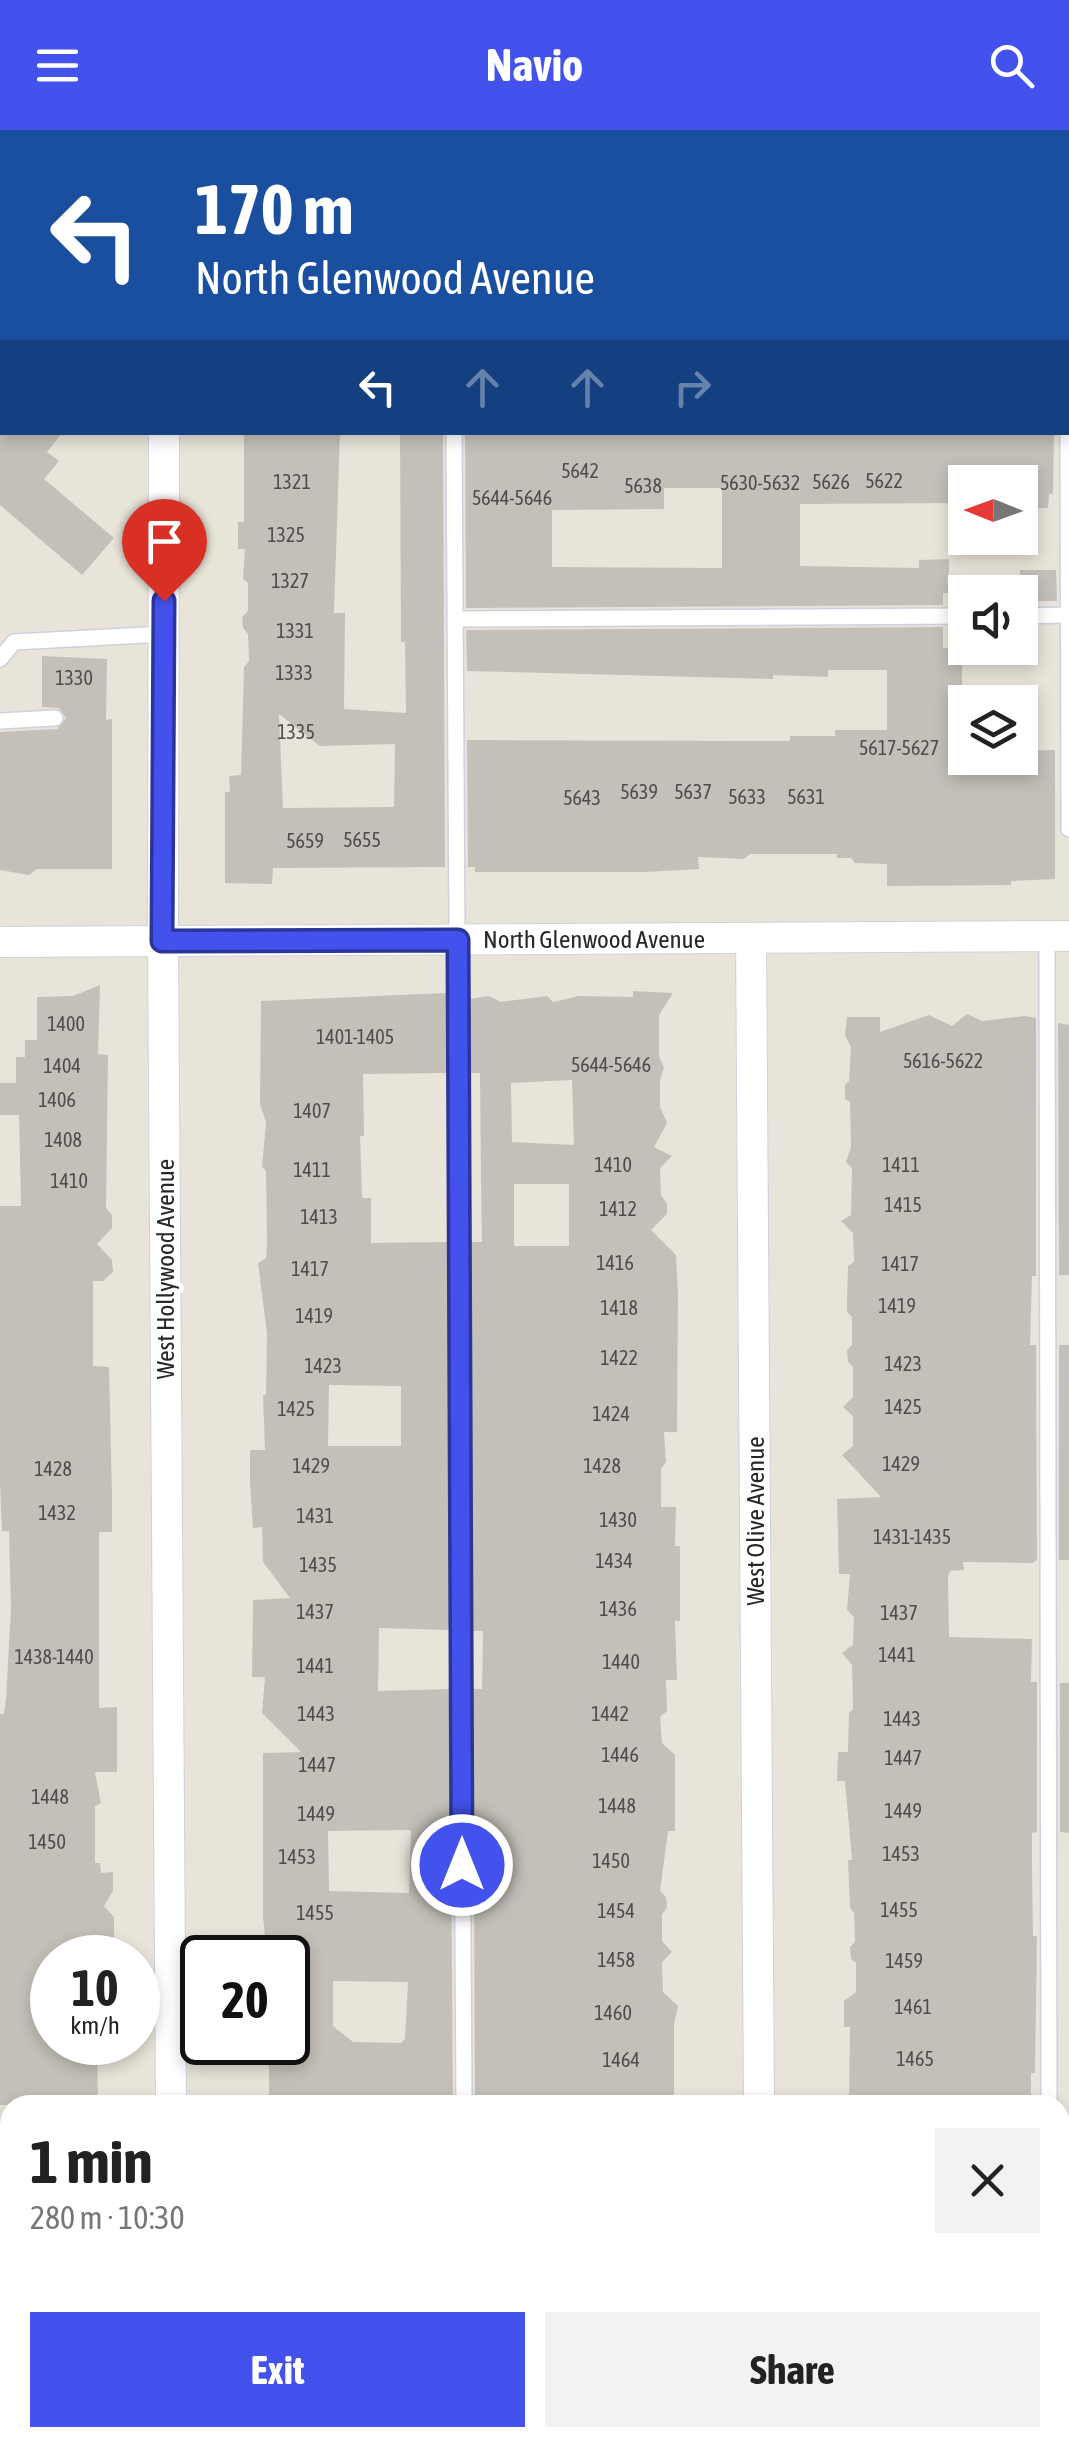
<!DOCTYPE html>
<meta charset="utf-8">
<style>
:root{--surface:#fff;--page:#f2f2f2;--text:#222;--muted:#767676;--accent:#4352ec}
body{margin:0;font-family:"Asap Condensed",sans-serif;background:var(--page);color:var(--text);height:100vh;display:flex;flex-direction:column;font-size:38px;white-space:nowrap}
*{box-sizing:border-box;margin:0}
p{font-size:32px;color:var(--muted)}
.icon{flex:none;width:55px;height:55px;fill:none;stroke:currentColor;stroke-width:2;stroke-linecap:round;stroke-linejoin:round}
.map{position:relative;flex:1;overflow:hidden}
.details{position:absolute;left:0px;top:1965px;width:1070px;height:352px;display:flex;flex-direction:column;background:var(--surface);border-radius:30px 30px 0 0;box-shadow:0 5px 15px #0003}
.details>*{flex:none}
.banner{position:absolute;left:0px;top:0px;width:1070px;height:305px;box-shadow:0 5px 15px #0003;background:#1a4fa0;color:#fff;overflow:hidden}
.needle{width:65px;rotate:271deg}
.fabs{position:absolute;left:948px;top:335px;display:grid;gap:20px}
.fabs a{display:grid;place-items:center;width:90px;height:90px;border-radius:0px;background:var(--surface);box-shadow:0 5px 15px #0003;font-size:50px}
.speed{position:absolute;left:30px;top:1805px;display:flex;gap:20px;font-size:50px;font-weight:700;text-align:center}
.speed>*{display:grid;place-content:center;width:130px;height:130px;border-radius:50%;background:var(--surface);box-shadow:0 5px 15px #0003;line-height:1}
.speed small{font-size:25px;font-weight:400}
.speed .limit{border:5px solid #111;border-radius:15px;background:#fff;color:#111}
.pin{position:absolute;display:grid;place-items:center;width:85px;height:85px;color:#fff;margin:-102px -42px;border-radius:50% 50% 50% 0;rotate:-45deg;box-shadow:0 0 10px #0007}
.pin .icon{rotate:45deg}
.me{position:absolute;width:110px;margin:-55px;rotate:0deg;stroke-linejoin:round;filter:drop-shadow(0 0 8px #0008)}
.turn{display:flex;align-items:center;gap:35px;height:210px;padding:0 30px;font-size:45px}
.turn .icon{width:130px;height:130px;stroke-width:2.5}
.turn b{display:block;font-size:70px;line-height:85px}
.lanes{display:flex;align-items:center;height:95px;padding:0 30px;background:#0003;justify-content:center;gap:50px;direction:ltr}
.lanes .off{opacity:.35}
.round{display:grid;place-items:center;flex:none;width:105px;height:105px;border-radius:0px;background:var(--page)}
.overview{display:flex;align-items:center;justify-content:space-between;height:170px;padding:0 30px}
h1{font-size:60px;font-weight:700;line-height:75px}
.button{display:flex;gap:20px;margin-top:auto;padding:20px 30px}
.button a{flex:1;height:115px;border-radius:0px;background:var(--accent);color:#fff;font-size:40px;font-weight:700;line-height:115px;text-align:center}
.button a+a{background:var(--page);color:var(--text)}
header{display:flex;justify-content:space-between;align-items:center;height:130px;padding:0 30px;background:var(--accent);color:#fff;font-size:45px;font-weight:700}
.map>svg:first-child{display:block}
.building{fill:#c4c0b9;fill-rule:evenodd}
.lines{fill:none;stroke-linecap:round;stroke-linejoin:round}
.lane-casing{stroke:#cfd0df;stroke-width:18}
.street-casing{stroke:#cfd0df;stroke-width:32}
.primary-casing{stroke:#c7c7c7;stroke-width:48}
.lane{stroke:#fff;stroke-width:15}
.street{stroke:#fff;stroke-width:30}
.primary{stroke:#e5d462;stroke-width:45}
.route-casing{stroke:#2c3599;stroke-width:25}
.route{stroke:#4352ec;stroke-width:18}
.labels{text-anchor:middle;stroke-width:9;stroke-linejoin:round;paint-order:stroke}
.number-label{font-size:20px;fill:#4e4d4c}
.street-label{font-size:25px;fill:#272727;stroke:#fff}
</style>
<header><svg class="icon" aria-label="menu" viewBox="0 0 24 24"><path d="M4 6h16M4 12h16M4 18h16"/></svg>Navio<svg class="icon" aria-label="search" viewBox="0 0 24 24"><circle cx="10" cy="10" r="6"/><path d="M15 15l6 6"/></svg></header>
<div class="map">
<svg width="1069" height="2317" viewBox="0 0 1069 2317">
<rect width="100%" height="100%" fill="#e9e4d9"/>
<g class="building">
<path d="M0,302H63L47,322L59,331L44,349L114,408L82,445L0,375Z"/>
<path d="M244,302H340L334,483H345L344,579L406,583L405,512H401L400,302H443L445,737L273,738L272,754L225,753V662H230L229,646L241,645L244,537L249,531L248,504L243,498L242,487L248,481V453L243,449L245,419H238V392H244ZM279,584L320,616L395,614L394,677L283,678Z"/>
<path d="M465,302H1054L1053,364H1049L1048,378L1020,379V352H960L961,373L800,374V436L919,438V430L949,429V463H943V475L466,478ZM664,358H722V438L552,437V380L664,379Z"/>
<path d="M1020,440H1056L1057,471H1020Z"/>
<path d="M943,497V518H962V634L1021,636V621L1055,620V749L1011,751V755L887,756V734L855,733L851,728H837V724H750L744,729L698,727L699,739L646,742H475V737H468L467,610L790,611V606H835V600H887V540H828V547L773,545V549L467,541L466,500Z"/>
<path d="M42,526L107,529L106,590L112,589V739H37L29,745L0,740V602L57,599L66,588L59,578L42,577Z"/>
<path d="M100,855L98,924L108,925L106,1078L112,1085V1098L97,1114L112,1130L113,1142L103,1151H93V1236L109,1237L112,1365V1402H99V1578L117,1577V1642H95L101,1673L95,1676V1733H100L101,1743L113,1742V1761L104,1776L114,1787V1828H52V1912H97L98,1975H0V1584H4L6,1569L11,1478L9,1401H2L0,1353V1076H21L19,985H0V953H16V927H25V910H37V867L73,866Z"/>
<path d="M633,861L673,863L659,885V926L664,938L660,949V977L667,993L654,1017L672,1026L660,1038L661,1065L667,1074V1084L651,1100L676,1125L678,1164L677,1302H664L666,1332L661,1339V1377H676L675,1416H680V1491H675L677,1550H666L667,1581L660,1587L662,1613L675,1625V1701H668L660,1761L666,1767L667,1778L662,1784V1811L672,1822L662,1832L663,1862L678,1876L674,1894V1975H475L473,1559H482L483,1501H472L470,1112H482L481,1049L480,943H469V869L489,866L501,872L547,866L553,872L579,866L633,867ZM572,950L574,1015L512,1012L511,953ZM514,1054H569V1116H514Z"/>
<path d="M446,863L447,943L363,944L364,1006H360L362,1068H371V1113L448,1112L450,1500L379,1498L378,1561L450,1559L453,1975H269V1935L240,1913L288,1912V1828H267L263,1787V1623L301,1622L262,1583L265,1547H252L253,1470L290,1468L263,1432L262,1397L253,1398L250,1353V1320H265L263,1265H266L267,1203L258,1133L266,1128L267,1114L266,1041L262,1037L266,992L260,974L261,871ZM329,1255L401,1256V1316H328ZM411,1700L409,1763L329,1761L328,1701ZM333,1851L408,1852L405,1909L401,1913L353,1912L333,1896Z"/>
<path d="M967,884L982,891L1025,886L1036,888V1146H1032L1030,1215H1036L1037,1430L1033,1433L963,1432L964,1440L950,1441L948,1446L949,1507L1032,1509L1031,1552H1037V1702L1032,1703V1737L1033,1806H1037L1035,1943H1031V1975H849L850,1897H844V1871L856,1862V1833L851,1829L850,1817L855,1812L854,1783L850,1778L848,1730H852L845,1651H837L838,1622H848L849,1583L853,1579L852,1535L842,1523L853,1515L854,1487L847,1480L850,1444H839L837,1369L881,1367L842,1325L853,1316V1286L843,1277L853,1267V1237L848,1232L847,1220L852,1215V1187L847,1182V1169L848,1136L854,1132L853,1103L841,1091L851,1085L852,1038L846,1032L851,1017L850,972L845,969V955L849,951L851,917L845,905L847,887H880V902L929,885L952,896Z"/>
<path d="M1058,893L1069,895V1145H1059Z"/>
<rect x="1059" y="1215" width="10" height="215"/>
<path d="M1060,1553H1069V1703L1060,1702Z"/>
</g>
<g class="lines">
<g class="lane-casing">
<g id="lane">
<path d="M1066,0V2"/>
<path d="M505,2L507,0"/>
<path d="M1068,299L1069,699"/>
<path d="M454,302L464,1975"/>
<path d="M1020,486L1068,485"/>
<path d="M455,489L965,486"/>
<path d="M0,529L14,512L164,504"/>
<path d="M0,591L55,588"/>
<path d="M1047,806L1049,1975"/>
<path d="M1060,2293L1069,2292"/>
<path d="M466,2308V2317"/>
<path d="M895,2317L960,2308"/>
</g>
</g>
<g class="street-casing">
<g id="street">
<path d="M68,0L71,2"/>
<path d="M1068,174H1069"/>
<path d="M164,302L163,811L171,1975"/>
<path d="M751,808L759,1975"/>
<path d="M0,812L1069,806"/>
<path d="M173,2308V2317"/>
<path d="M762,2308V2317"/>
</g>
</g>
<g class="primary-casing">
<g id="primary">
<path d="M146,2L148,0"/>
<path d="M0,175L2,172"/>
</g>
</g>
<use href="#lane" class="lane"/>
<use href="#street" class="street"/>
<use href="#primary" class="primary"/>
</g>
<g class="lines">
<g class="route-casing">
<path id="route" d="M164,471L162,811L458,810L462,1735"/>
</g>
<use href="#route" class="route"/>
</g>
<g class="labels">
<g class="number-label">
<text x="580" y="348">5642</text>
<text x="884" y="358">5622</text>
<text x="292" y="359">1321</text>
<text x="831" y="359">5626</text>
<text x="760" y="360">5630-5632</text>
<text x="643" y="363">5638</text>
<text x="512" y="375">5644-5646</text>
<text x="286" y="412">1325</text>
<text x="290" y="458">1327</text>
<text x="295" y="508">1331</text>
<text x="294" y="550">1333</text>
<text x="74" y="555">1330</text>
<text x="296" y="609">1335</text>
<text x="899" y="625">5617-5627</text>
<text x="639" y="669">5639</text>
<text x="693" y="669">5637</text>
<text x="747" y="674">5633</text>
<text x="806" y="674">5631</text>
<text x="582" y="675">5643</text>
<text x="362" y="717">5655</text>
<text x="305" y="718">5659</text>
<text x="66" y="901">1400</text>
<text x="355" y="914">1401-1405</text>
<text x="943" y="938">5616-5622</text>
<text x="611" y="942">5644-5646</text>
<text x="62" y="943">1404</text>
<text x="57" y="977">1406</text>
<text x="312" y="988">1407</text>
<text x="63" y="1017">1408</text>
<text x="613" y="1042">1410</text>
<text x="901" y="1042">1411</text>
<text x="312" y="1047">1411</text>
<text x="69" y="1058">1410</text>
<text x="903" y="1082">1415</text>
<text x="618" y="1086">1412</text>
<text x="319" y="1094">1413</text>
<text x="615" y="1140">1416</text>
<text x="900" y="1141">1417</text>
<text x="310" y="1146">1417</text>
<text x="897" y="1183">1419</text>
<text x="619" y="1185">1418</text>
<text x="314" y="1193">1419</text>
<text x="619" y="1235">1422</text>
<text x="903" y="1241">1423</text>
<text x="323" y="1243">1423</text>
<text x="903" y="1284">1425</text>
<text x="296" y="1286">1425</text>
<text x="611" y="1291">1424</text>
<text x="901" y="1341">1429</text>
<text x="311" y="1343">1429</text>
<text x="602" y="1343">1428</text>
<text x="53" y="1346">1428</text>
<text x="57" y="1390">1432</text>
<text x="315" y="1393">1431</text>
<text x="618" y="1397">1430</text>
<text x="912" y="1414">1431-1435</text>
<text x="614" y="1438">1434</text>
<text x="318" y="1442">1435</text>
<text x="618" y="1486">1436</text>
<text x="315" y="1489">1437</text>
<text x="899" y="1490">1437</text>
<text x="897" y="1532">1441</text>
<text x="54" y="1534">1438-1440</text>
<text x="621" y="1539">1440</text>
<text x="315" y="1543">1441</text>
<text x="316" y="1591">1443</text>
<text x="610" y="1591">1442</text>
<text x="902" y="1596">1443</text>
<text x="620" y="1632">1446</text>
<text x="903" y="1635">1447</text>
<text x="317" y="1642">1447</text>
<text x="50" y="1674">1448</text>
<text x="617" y="1683">1448</text>
<text x="903" y="1688">1449</text>
<text x="316" y="1691">1449</text>
<text x="47" y="1719">1450</text>
<text x="901" y="1731">1453</text>
<text x="297" y="1734">1453</text>
<text x="611" y="1738">1450</text>
<text x="899" y="1787">1455</text>
<text x="616" y="1788">1454</text>
<text x="315" y="1790">1455</text>
<text x="616" y="1837">1458</text>
<text x="904" y="1838">1459</text>
<text x="913" y="1884">1461</text>
<text x="613" y="1890">1460</text>
<text x="915" y="1936">1465</text>
<text x="621" y="1937">1464</text>
</g>
<g class="street-label">
<text x="594" y="818">North Glenwood Avenue</text>
<text transform="translate(165 1139) rotate(-90)" y="9">West Hollywood Avenue</text>
<text transform="translate(755 1391) rotate(-90)" y="9">West Olive Avenue</text>
</g>
</g>
</svg>
<div class="fabs">
<a><svg class="needle" viewBox="-14 -14 28 28"><path d="M0-13l5 13h-10z" fill="#e53935"/><path d="M0 13l5-13h-10z" fill="#767676"/></svg></a>
<a><svg class="icon" aria-label="sound" viewBox="0 0 24 24"><path d="M4 9h4l5-4v14l-5-4H4zM17 9q2 3 0 6"/></svg></a>
<a><svg class="icon" aria-label="layers" viewBox="0 0 24 24"><path d="M12 4l9 5-9 5-9-5zM3 14l9 5 9-5"/></svg></a>
</div>
<div class="speed"><div>10<small>km/h</small></div><div class="limit">20</div></div>
<div class="pin" style="left:164px;top:471px;background:#d93025"><svg class="icon" aria-label="arrive" viewBox="0 0 24 24"><path d="M6 21V4h12l-3 4 3 4H6"/></svg></div>
<svg class="me" style="left:462px;top:1735px" viewBox="-20 -20 40 40"><circle r="17" fill="#4352ec" stroke="#fff" stroke-width="3"/><path d="M0-11L8 9 0 5-8 9z" fill="#fff"/></svg>
<div class="banner">
<div class="turn"><svg class="icon" aria-label="left" viewBox="0 0 24 24"><path d="M17 20v-9H6M10 6l-5 5 5 5"/></svg><div><b>170 m</b>North Glenwood Avenue</div></div>
<div class="lanes"><svg class="icon" aria-label="left" viewBox="0 0 24 24"><path d="M17 20v-9H6M10 6l-5 5 5 5"/></svg><svg class="icon off" aria-label="ahead" viewBox="0 0 24 24"><path d="M12 20V5M6 11l6-6 6 6"/></svg><svg class="icon off" aria-label="ahead" viewBox="0 0 24 24"><path d="M12 20V5M6 11l6-6 6 6"/></svg><svg class="icon off" aria-label="right" viewBox="0 0 24 24"><path d="M7 20v-9h11M14 6l5 5-5 5"/></svg></div>
</div>
<section class="details">
<div class="overview"><div><h1>1 min</h1><p>280 m · 10:30</p></div><a class="round"><svg class="icon" aria-label="close" viewBox="0 0 24 24"><path d="M6 6l12 12M18 6L6 18"/></svg></a></div>
<div class="button"><a>Exit</a><a>Share</a></div>
</section>
</div>
